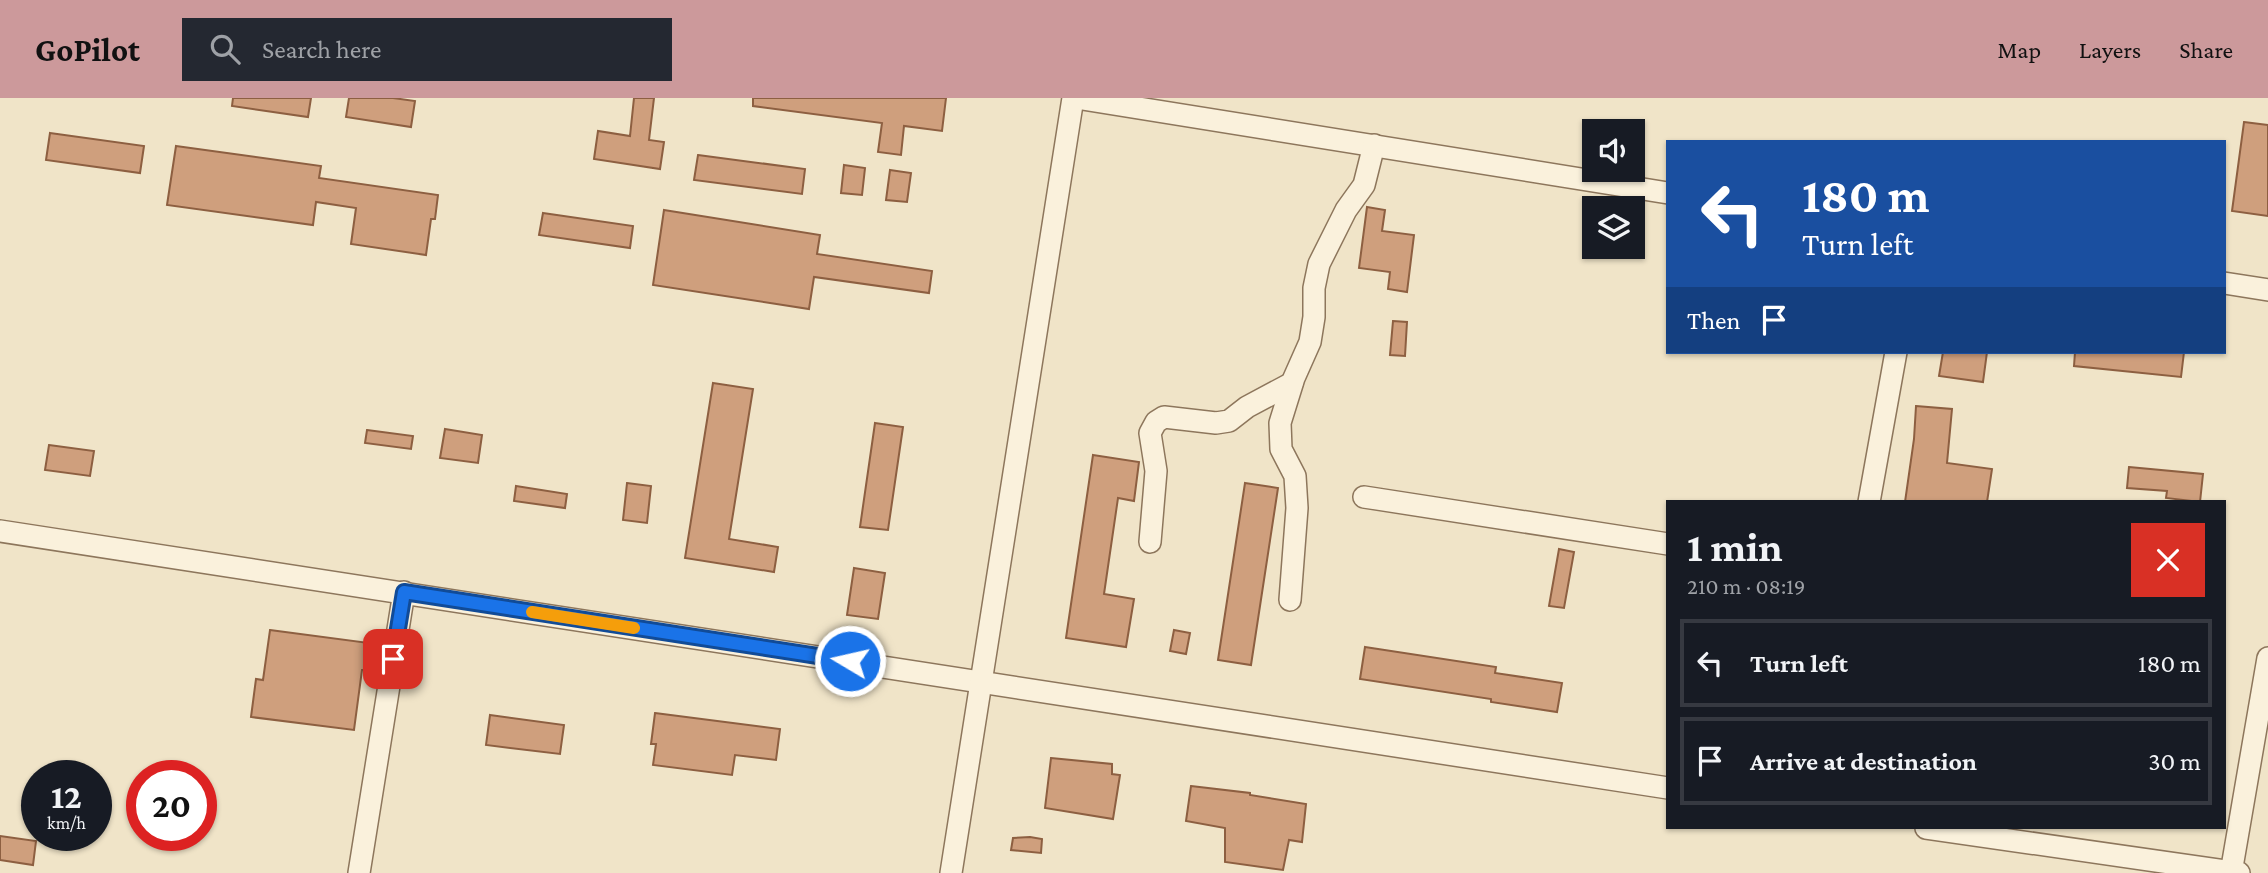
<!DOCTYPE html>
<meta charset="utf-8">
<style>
:root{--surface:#171b24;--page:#242831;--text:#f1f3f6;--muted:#9ea1a6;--line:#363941;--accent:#cc999b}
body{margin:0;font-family:"Crimson Pro",serif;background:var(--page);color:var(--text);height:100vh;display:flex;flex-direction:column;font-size:26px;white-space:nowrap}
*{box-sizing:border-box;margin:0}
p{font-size:23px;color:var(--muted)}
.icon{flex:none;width:38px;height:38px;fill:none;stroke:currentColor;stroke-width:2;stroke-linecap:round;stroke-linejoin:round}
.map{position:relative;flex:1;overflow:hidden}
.sheet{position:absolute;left:1666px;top:402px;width:560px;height:329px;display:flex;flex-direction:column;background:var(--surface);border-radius:0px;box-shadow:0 2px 5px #0004}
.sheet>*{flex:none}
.top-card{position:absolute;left:1666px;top:42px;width:560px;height:214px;border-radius:0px;box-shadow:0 2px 5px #0004;background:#1a4fa0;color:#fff;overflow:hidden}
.buttons{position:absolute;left:1582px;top:21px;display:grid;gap:14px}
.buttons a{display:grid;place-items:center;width:63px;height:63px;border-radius:0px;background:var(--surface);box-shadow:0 2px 5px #0004;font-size:35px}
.speed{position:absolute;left:21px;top:662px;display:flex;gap:14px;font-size:35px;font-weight:700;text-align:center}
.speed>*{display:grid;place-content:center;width:91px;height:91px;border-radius:50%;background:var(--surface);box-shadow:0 2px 5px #0004;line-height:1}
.speed small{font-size:18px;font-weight:400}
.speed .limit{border:10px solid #d22;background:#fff;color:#111}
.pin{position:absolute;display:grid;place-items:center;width:60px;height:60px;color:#fff;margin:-30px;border-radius:14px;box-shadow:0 4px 10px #0006}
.me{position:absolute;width:77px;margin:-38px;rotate:279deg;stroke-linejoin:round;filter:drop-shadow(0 0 5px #0008)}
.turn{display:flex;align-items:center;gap:24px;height:147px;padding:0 21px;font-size:32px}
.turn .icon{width:91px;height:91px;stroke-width:2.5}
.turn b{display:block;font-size:49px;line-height:60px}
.then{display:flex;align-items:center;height:66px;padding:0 21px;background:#0003;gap:14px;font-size:26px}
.round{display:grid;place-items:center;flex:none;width:74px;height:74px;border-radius:0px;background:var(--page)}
.summary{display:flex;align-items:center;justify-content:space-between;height:119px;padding:0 21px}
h1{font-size:42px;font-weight:700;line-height:52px}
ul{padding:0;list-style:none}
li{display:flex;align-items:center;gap:21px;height:88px;margin:0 14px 10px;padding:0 7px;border:4px solid var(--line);border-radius:0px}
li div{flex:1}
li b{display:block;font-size:26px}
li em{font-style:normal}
header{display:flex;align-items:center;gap:42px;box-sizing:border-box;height:98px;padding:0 35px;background:var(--accent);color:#111}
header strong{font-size:33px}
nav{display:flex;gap:38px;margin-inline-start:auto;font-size:24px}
.search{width:490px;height:63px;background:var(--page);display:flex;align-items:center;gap:18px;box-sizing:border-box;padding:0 24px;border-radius:0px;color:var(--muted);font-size:26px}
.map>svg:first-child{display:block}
.building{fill:#cf9f7d;stroke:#8d5f41;stroke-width:2}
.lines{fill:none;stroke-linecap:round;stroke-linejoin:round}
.minor-casing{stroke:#8d765c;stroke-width:24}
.minor{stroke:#faf1dc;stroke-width:21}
.route-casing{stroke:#114b97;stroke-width:18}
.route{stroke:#1a73e8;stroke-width:12}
.slow{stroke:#f59e0b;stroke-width:12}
</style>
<header>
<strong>GoPilot</strong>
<div class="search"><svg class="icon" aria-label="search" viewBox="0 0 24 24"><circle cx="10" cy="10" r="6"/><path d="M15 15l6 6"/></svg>Search here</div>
<nav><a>Map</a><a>Layers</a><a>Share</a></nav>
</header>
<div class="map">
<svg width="2268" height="775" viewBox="0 0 2268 775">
<rect width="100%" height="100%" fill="#f0e4c8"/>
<g class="building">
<path d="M233,0H311L308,19L232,8Z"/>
<path d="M349,0H393L415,3L411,29L346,19Z"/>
<path d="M634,0H654L649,42L664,44L660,71L594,61L598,33L630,38Z"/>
<path d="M753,0H946L942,33L904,28L901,57L878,54L882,25L753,8Z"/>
<path d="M2244,24L2268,27V118L2232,113Z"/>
<path d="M50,35L144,48L140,75L46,62Z"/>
<path d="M176,48L321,68L319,80L438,97L435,121H431L426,157L351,146L356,110L316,104L313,127L167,107Z"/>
<path d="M698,57L805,71L802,96L694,82Z"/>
<path d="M844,67L865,70L862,97L841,95Z"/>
<path d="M890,72L911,75L907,104L886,102Z"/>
<path d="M1367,109L1385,112L1382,133L1414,137L1407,194L1388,191L1390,174L1359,170Z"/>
<path d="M664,112L820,137L817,156L932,173L929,195L814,179L809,211L653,187Z"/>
<path d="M543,115L633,128L630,150L539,137Z"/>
<path d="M1393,223L1407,224L1405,258L1390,257Z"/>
<path d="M1943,254H1987L1983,284L1939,278Z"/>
<path d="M2075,254H2184L2181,279L2074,268Z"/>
<path d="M713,285L753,291L729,441L778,449L774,474L685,460Z"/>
<path d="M1916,308L1952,311L1947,365L1992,371L1987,404H1905L1914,341Z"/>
<path d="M875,325L903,329L888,432L860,429Z"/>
<path d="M445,331L482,337L478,365L440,360Z"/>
<path d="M367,332L413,338L411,351L365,345Z"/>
<path d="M49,347L94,353L90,378L45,372Z"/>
<path d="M1093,357L1139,364L1134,403L1118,400L1104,496L1134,501L1126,549L1066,540Z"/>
<path d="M2129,369L2203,376L2200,404L2166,400L2167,393L2127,390Z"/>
<path d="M627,385L651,388L647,425L623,422Z"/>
<path d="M1245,385L1278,390L1251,567L1218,562Z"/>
<path d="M516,388L567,396L565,410L514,403Z"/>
<path d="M1559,451L1574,454L1564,510L1549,508Z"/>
<path d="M854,470L885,475L878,521L847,517Z"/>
<path d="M270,532L369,545L366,572H362L354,632L251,619L256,581L263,582Z"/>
<path d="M1174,532L1190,535L1186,556L1170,553Z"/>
<path d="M1365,549L1496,569L1495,575L1562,585L1557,614L1491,604V601L1360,581Z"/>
<path d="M655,615L780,631L776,662L735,657L732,677L653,667L656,646H651Z"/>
<path d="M490,617L564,627L560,656L486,647Z"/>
<path d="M1051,660L1112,666V676L1120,677L1113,721L1045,710Z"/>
<path d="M1191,688L1250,695V697L1306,706L1302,744L1289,742L1283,772L1225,764V730L1186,723Z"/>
<path d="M0,738L36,743L33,767L0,762Z"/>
<path d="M1030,739L1042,741L1041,755L1011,752L1013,740Z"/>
</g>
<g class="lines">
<g class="minor-casing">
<g id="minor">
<path d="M1076,0L1668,95"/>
<path d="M2224,185L2268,192"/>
<path d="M1364,399L1668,446"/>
<path d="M1869,404L1896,254"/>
<path d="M0,433L1668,690"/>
<path d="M1150,444L1156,373L1150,335L1156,324L1164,319L1216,325L1229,323L1247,309L1292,285"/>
<path d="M1290,502L1297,410L1295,378L1281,351L1280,325L1294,280L1310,244L1314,219V190L1319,166L1346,112L1364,87L1374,47"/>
<path d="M1926,730L2239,775"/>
<path d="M359,775L404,494"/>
<path d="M951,775L1073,0"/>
<path d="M2231,775L2268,560"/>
</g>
</g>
<use href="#minor" class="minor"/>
</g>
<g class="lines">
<g class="route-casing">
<path id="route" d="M393,561L404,494L850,563"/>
</g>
<use href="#route" class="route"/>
<path class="slow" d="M532,514L634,530"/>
</g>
</svg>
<div class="buttons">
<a><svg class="icon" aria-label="sound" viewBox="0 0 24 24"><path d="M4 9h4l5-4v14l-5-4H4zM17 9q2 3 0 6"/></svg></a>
<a><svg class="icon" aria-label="layers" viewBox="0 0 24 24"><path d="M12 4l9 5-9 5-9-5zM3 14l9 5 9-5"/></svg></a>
</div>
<div class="speed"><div>12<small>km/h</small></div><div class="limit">20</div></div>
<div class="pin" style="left:393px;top:561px;background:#d93025"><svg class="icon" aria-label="arrive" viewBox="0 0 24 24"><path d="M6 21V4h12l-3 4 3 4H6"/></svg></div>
<svg class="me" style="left:850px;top:563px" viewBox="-20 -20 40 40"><circle r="17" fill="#1a73e8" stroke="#fff" stroke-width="3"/><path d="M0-11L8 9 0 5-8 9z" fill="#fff"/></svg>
<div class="top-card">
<div class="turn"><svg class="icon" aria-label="left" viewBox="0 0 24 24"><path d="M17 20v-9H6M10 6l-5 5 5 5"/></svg><div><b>180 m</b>Turn left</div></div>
<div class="then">Then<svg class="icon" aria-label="arrive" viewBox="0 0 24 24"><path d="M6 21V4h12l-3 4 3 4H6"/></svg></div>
</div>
<section class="sheet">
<div class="summary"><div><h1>1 min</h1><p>210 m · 08:19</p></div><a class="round" style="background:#d93025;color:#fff"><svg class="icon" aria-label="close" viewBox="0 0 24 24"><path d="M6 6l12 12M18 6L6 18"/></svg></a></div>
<ul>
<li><svg class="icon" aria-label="left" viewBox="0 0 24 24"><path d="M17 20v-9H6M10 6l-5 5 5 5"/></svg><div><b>Turn left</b></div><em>180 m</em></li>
<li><svg class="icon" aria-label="arrive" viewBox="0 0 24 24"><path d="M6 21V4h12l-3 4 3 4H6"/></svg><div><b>Arrive at destination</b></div><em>30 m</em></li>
</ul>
</section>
</div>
